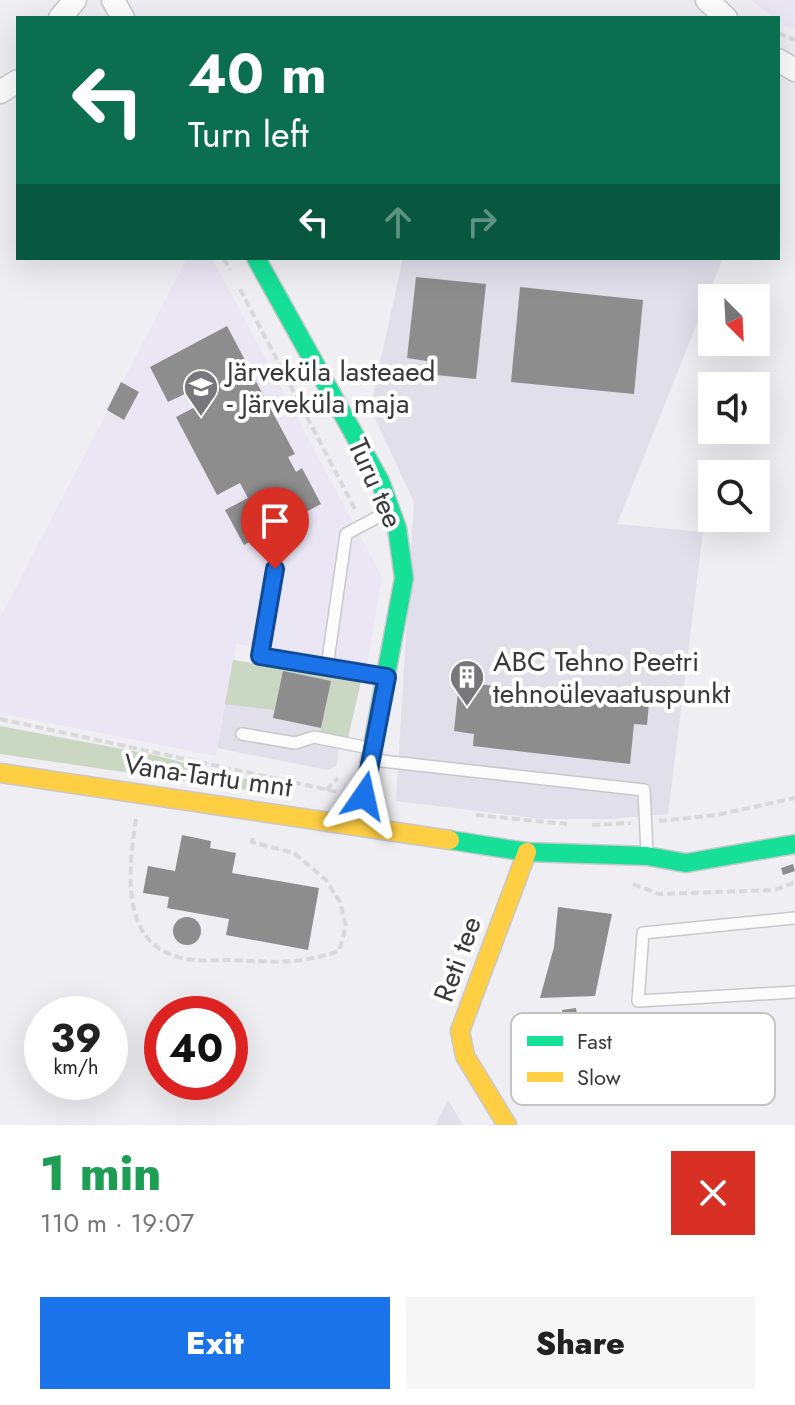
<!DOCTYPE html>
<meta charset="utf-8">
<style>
:root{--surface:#fff;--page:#f6f6f6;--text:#222;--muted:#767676;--accent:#1a73e8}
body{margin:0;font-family:Jost,sans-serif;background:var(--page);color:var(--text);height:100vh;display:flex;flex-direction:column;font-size:30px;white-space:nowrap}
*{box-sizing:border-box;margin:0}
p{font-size:26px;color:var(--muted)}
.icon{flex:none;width:44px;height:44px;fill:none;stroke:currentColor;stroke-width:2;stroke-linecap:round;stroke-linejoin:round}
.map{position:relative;height:1125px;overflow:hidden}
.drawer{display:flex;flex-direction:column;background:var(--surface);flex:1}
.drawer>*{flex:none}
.guide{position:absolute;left:16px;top:16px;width:764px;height:244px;border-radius:0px;box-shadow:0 8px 32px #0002;background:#0b6e4f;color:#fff;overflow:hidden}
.needle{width:52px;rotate:156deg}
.buttons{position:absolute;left:698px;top:284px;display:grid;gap:16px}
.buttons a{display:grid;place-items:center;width:72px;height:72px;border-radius:0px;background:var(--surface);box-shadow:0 8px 32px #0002;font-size:40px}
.speed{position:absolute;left:24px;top:996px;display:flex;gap:16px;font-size:40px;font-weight:700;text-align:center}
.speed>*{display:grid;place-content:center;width:104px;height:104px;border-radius:50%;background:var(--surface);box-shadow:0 8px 32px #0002;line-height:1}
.speed small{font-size:20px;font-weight:400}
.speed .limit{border:12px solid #d22;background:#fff;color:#111}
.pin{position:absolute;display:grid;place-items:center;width:68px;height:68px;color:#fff;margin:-82px -34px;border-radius:50% 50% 50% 0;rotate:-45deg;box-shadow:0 0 8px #0007}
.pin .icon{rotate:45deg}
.me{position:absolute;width:88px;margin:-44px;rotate:11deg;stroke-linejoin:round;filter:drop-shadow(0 0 6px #0008)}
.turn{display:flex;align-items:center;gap:28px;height:168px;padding:0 40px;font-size:36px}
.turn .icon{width:104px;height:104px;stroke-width:2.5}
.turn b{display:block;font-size:56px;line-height:68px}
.lanes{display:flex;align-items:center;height:76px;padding:0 40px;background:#0003;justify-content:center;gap:40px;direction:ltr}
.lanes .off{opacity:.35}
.round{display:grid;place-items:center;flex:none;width:84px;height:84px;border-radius:0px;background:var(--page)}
.summary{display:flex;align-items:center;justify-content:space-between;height:136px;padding:0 40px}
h1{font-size:48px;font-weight:800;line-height:60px;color:#1e9e55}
.action{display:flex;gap:16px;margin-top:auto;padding:16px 40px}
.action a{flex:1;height:92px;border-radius:0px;background:var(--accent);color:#fff;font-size:32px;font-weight:800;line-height:92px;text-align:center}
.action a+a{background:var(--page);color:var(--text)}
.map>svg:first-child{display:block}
.built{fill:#e0dfea}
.education{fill:#eae6f4}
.green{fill:#cad7c2}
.building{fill:#8e8d8e}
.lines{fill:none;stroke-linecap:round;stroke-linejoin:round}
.lane-casing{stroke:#c8c8cb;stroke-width:14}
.street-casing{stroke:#c8c8cb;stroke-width:25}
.fast-casing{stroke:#c8c8cb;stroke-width:21}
.slow-casing{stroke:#c8c8cb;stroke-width:21}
.path{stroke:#d9d9da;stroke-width:4;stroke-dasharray:8 4;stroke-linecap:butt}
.lane{stroke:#fcfcfd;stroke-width:11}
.street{stroke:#fcfcfd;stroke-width:22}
.fast{stroke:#16e098;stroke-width:18}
.slow{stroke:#ffcf43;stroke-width:18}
.route-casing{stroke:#114b97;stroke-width:20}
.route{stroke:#1a73e8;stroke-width:14}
.labels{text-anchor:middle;stroke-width:8;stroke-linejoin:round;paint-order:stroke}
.poi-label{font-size:28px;fill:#39393c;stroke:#fff;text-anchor:start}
.street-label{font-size:28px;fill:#39393c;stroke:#fff}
.key{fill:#fff;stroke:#c4c4c4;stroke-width:2}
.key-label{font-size:22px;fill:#39393c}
</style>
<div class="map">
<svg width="795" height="1125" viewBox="0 0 795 1125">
<rect width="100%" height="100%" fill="#eeeef3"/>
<g class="built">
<path d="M403,258H723L617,524L703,532L668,814L609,819H542L396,801L414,502L370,408Z"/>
<path d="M232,663L352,686L336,766L328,770L217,748Z"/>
<path d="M448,1100L463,1125H435Z"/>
</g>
<g class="education">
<path d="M751,0H795V28L787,27Z"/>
<path d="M187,258H212L382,577L367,665L236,644L216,756L0,713V618Z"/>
</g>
<g class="green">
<path d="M233,660L361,681L348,738L320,733L330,681L275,710L225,704Z"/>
<path d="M0,726L154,755L284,789L275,794L0,754Z"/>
</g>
<g class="building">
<path d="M416,277L486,284L476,379L426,374L427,361L407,358Z"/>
<path d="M520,287L643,300L634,394L511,382Z"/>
<path d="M227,326L246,362L240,365L248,380L253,376L295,454L288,457L296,472L302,468L321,504L244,545L225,510L248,498L240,483L217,495L176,417L199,405L191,391L168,402L150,367Z"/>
<path d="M121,382L139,392L124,420L107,410Z"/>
<path d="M283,671L331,681L321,728L273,718Z"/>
<path d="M459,682L649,703L647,725L634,724L630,764L473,746L474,734L454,731Z"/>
<path d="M182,835L211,841L210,848L236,853L232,873L319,888L308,950L226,935L229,919L167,908L169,897L143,893L148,866L175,871Z"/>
<path d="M793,864L795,871L783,875L781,868Z"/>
<path d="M558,907L612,914L595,996L540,998L554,947Z"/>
<circle cx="187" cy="931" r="14"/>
<path d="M576,1008L578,1020L563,1021L562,1010Z"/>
</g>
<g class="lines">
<g class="lane-casing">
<g id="lane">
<path d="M275,569L260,656L382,676"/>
<path d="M327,667L346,534L389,511"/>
<path d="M242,734L295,743L314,737L369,748"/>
<path d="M373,760L644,790L647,852"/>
<path d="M795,918L643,933L638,1001L795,992"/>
</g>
</g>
<g class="street-casing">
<g id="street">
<path d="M113,0L123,18"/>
<path d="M707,0L726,18"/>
<path d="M60,18L75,0"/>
<path d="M778,60L795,70"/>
<path d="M0,92L18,81"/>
</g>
</g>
<g class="fast-casing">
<g id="fast">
<path d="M256,258L380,481L397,528L404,578L358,825"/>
<path d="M450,840L527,852L647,856L686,863L795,844"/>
</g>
</g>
<g class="slow-casing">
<g id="slow">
<path d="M0,773L450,840"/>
<path d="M507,1125L465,1056L460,1031L527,852"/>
</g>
</g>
<g class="path">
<path d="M778,33L795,40"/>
<path d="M224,258L230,270"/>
<path d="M240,289L356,511"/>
<path d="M0,719L338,792"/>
<path d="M326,790L338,778"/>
<path d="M476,815L567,824"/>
<path d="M136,819C129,867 118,944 182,958C197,962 215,960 231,960C274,962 297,965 339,951L346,926L340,902L326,880L294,853L252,842L253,837"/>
<path d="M659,821L716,815L795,798"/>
<path d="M592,825L631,823"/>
<path d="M633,884L659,894L775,890L795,882"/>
</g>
<use href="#lane" class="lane"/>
<use href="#street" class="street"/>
<use href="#fast" class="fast"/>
<use href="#slow" class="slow"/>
</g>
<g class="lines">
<g class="route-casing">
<path id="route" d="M275,569L260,656L387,677L364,796"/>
</g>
<use href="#route" class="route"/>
</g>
<defs>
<g id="school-pin" transform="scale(1.8)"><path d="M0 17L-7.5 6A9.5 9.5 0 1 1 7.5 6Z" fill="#78787c" stroke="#fff"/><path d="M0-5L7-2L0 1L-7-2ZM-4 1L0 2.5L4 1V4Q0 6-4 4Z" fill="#fff"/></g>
<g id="building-pin" transform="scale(1.8)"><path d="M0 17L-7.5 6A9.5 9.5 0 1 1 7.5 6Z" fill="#78787c" stroke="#fff"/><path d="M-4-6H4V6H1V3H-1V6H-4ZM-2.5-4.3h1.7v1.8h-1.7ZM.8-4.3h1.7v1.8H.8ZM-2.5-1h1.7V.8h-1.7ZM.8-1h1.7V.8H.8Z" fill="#fff"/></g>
</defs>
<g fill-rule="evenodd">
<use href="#school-pin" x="201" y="387"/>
<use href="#building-pin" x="467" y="677"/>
</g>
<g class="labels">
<g class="poi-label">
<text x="227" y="381">Järveküla lasteaed<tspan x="227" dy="32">- Järveküla maja</tspan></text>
<text x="493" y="671">ABC Tehno Peetri<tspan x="493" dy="32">tehnoülevaatuspunkt</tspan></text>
</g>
<g class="street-label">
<text transform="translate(376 483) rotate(66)" y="10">Turu tee</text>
<text transform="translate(208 775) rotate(8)" y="10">Vana-Tartu mnt</text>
<text transform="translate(457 959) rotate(-70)" y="10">Reti tee</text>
</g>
</g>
<rect x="511" y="1013" width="264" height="92" rx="12" class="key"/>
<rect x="527" y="1036" width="36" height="10" fill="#16e098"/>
<rect x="527" y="1072" width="36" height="10" fill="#ffcf43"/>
<g class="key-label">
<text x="577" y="1049">Fast</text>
<text x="577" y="1085">Slow</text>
</g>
</svg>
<div class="buttons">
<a><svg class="needle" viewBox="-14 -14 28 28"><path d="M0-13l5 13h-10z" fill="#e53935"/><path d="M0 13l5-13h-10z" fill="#767676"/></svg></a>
<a><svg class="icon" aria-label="sound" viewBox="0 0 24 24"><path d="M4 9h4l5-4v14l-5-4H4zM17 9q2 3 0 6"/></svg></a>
<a><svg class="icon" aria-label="search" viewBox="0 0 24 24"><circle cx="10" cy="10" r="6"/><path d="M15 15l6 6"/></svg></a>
</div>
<div class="speed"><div>39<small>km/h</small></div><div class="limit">40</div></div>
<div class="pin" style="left:275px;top:569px;background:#d93025"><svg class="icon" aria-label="arrive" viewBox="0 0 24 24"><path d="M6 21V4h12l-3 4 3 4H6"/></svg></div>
<svg class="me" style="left:364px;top:796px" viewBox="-20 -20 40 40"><path d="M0-17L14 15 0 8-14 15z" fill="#1a73e8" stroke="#fff" stroke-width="4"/></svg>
<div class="guide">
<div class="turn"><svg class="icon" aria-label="left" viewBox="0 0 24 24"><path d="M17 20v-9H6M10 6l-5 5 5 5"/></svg><div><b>40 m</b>Turn left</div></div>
<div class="lanes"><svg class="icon" aria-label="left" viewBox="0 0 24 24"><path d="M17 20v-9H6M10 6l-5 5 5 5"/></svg><svg class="icon off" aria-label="ahead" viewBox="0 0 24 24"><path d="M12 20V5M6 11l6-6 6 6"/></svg><svg class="icon off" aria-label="right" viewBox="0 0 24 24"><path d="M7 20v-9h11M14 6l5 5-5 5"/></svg></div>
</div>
</div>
<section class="drawer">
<div class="summary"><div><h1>1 min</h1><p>110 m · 19:07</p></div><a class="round" style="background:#d93025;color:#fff"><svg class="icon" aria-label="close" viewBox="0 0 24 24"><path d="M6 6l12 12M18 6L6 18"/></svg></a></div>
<div class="action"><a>Exit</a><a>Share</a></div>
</section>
